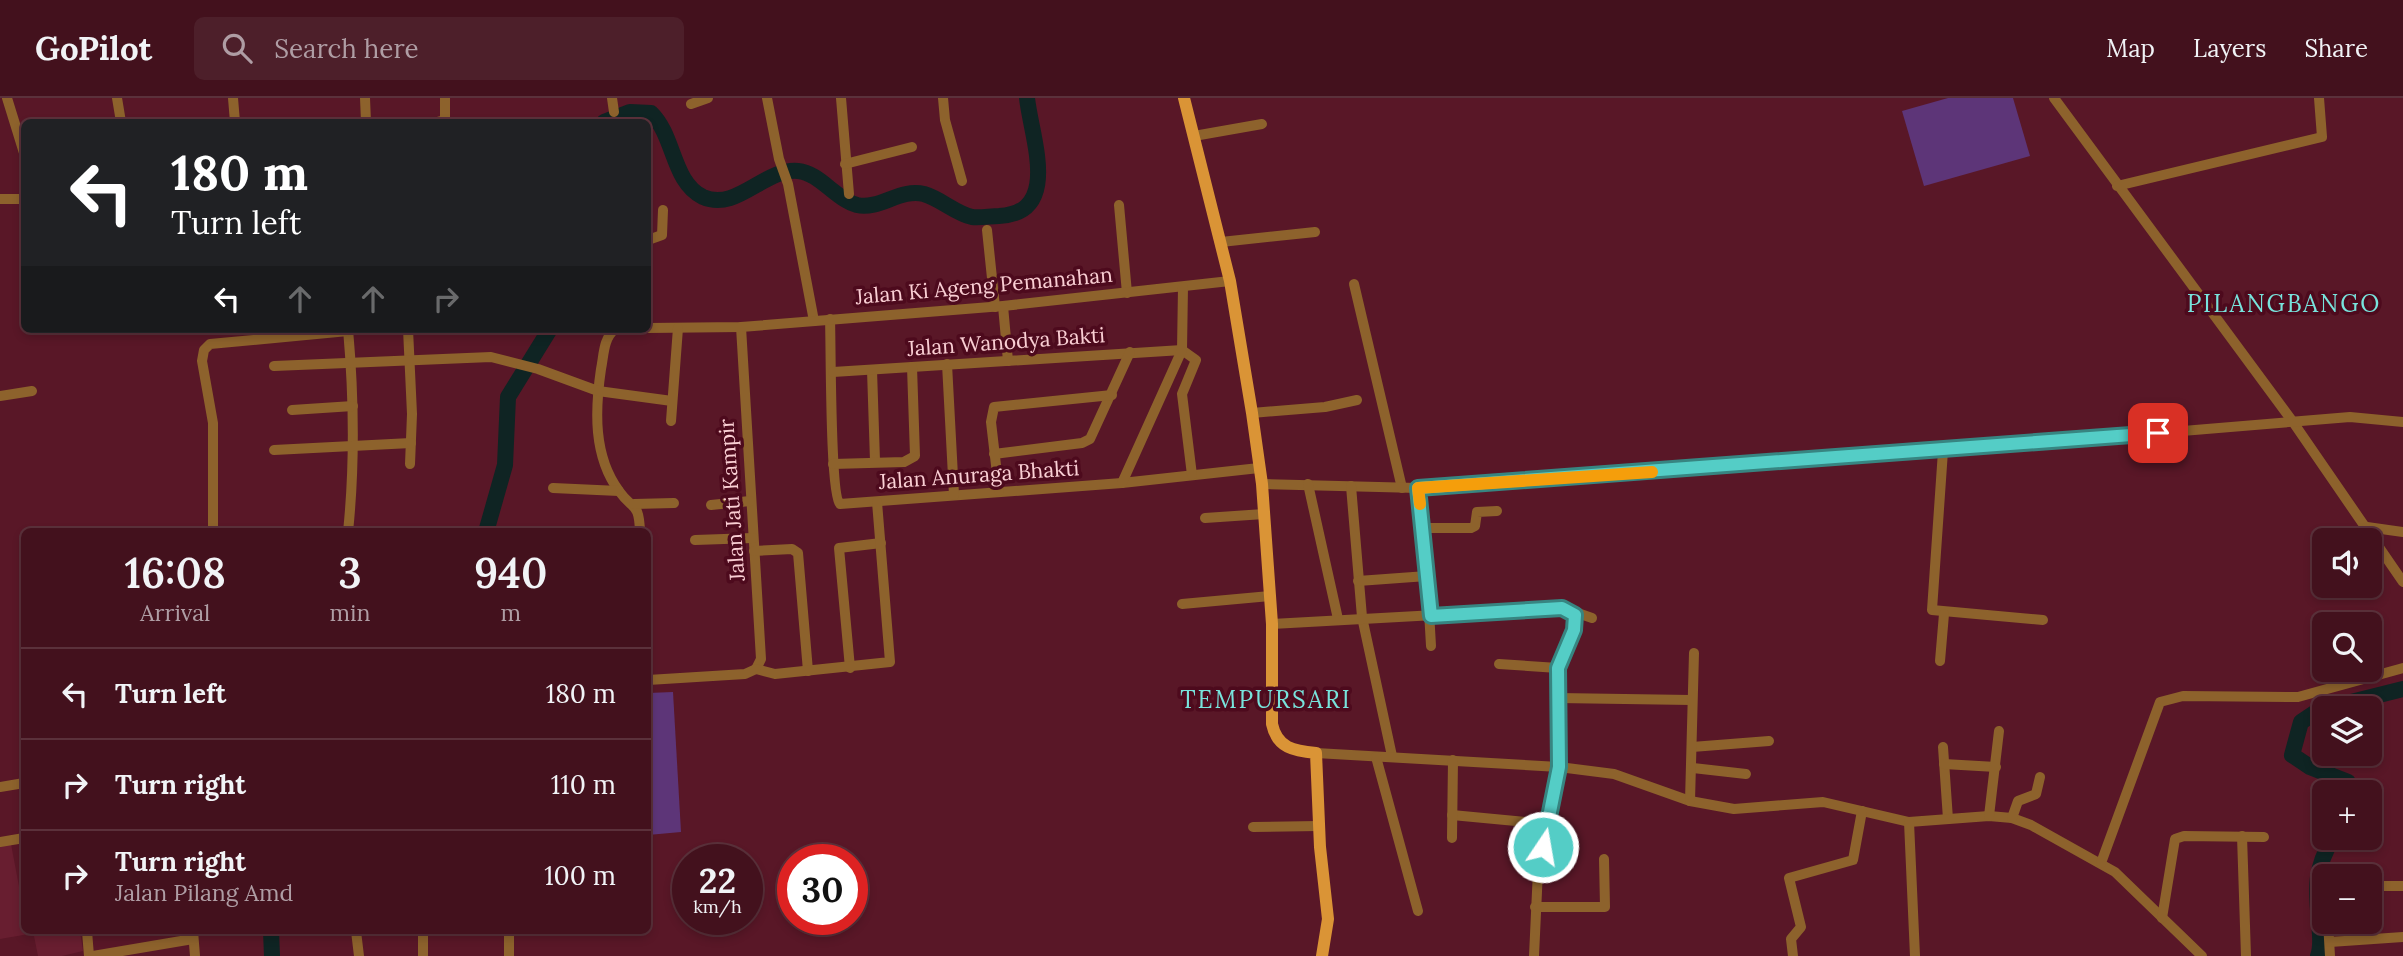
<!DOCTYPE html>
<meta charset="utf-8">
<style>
:root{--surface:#43111d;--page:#4d1f2a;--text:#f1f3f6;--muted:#af9da4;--line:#5b313b}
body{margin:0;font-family:Lora,serif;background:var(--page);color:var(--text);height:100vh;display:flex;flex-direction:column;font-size:26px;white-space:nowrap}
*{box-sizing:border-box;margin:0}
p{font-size:23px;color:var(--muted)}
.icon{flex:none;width:38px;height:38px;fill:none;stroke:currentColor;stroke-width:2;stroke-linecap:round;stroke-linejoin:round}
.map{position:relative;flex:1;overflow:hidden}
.details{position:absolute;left:21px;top:430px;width:630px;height:406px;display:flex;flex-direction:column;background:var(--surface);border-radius:10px;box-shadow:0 4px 10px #0003,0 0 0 2px var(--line)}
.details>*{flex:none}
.top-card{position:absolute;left:21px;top:21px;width:630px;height:214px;border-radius:10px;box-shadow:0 4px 10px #0003,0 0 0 2px var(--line);background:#202124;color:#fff;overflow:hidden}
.controls{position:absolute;left:2312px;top:430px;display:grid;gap:14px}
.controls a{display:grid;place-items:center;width:70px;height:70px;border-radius:10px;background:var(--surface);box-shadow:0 4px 10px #0003,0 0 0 2px var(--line);font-size:35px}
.speed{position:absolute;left:672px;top:746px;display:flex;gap:14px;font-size:35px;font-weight:700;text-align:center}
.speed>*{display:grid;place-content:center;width:91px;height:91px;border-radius:50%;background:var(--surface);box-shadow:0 4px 10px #0003,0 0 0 2px var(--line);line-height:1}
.speed small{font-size:18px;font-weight:400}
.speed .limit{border:10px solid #d22;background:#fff;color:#111}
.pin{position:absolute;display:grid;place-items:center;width:60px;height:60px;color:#fff;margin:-30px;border-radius:14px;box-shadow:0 4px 10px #0006}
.me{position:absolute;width:77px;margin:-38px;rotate:12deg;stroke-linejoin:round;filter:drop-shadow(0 0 5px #0008)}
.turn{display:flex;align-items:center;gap:24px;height:147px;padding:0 35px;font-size:32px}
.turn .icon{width:91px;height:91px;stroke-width:2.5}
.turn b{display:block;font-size:49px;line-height:60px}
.lanes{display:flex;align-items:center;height:66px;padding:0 35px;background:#0003;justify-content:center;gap:35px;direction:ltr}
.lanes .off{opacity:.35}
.eta{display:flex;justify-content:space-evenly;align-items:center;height:119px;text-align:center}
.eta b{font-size:42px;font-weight:600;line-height:49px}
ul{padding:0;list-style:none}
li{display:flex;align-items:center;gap:21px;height:91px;padding:0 35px;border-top:2px solid var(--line)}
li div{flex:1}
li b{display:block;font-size:26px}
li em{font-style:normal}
header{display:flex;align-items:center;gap:42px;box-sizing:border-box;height:98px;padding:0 35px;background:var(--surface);border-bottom:2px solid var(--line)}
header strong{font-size:33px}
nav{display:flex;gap:38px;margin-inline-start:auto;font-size:24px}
.search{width:490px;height:63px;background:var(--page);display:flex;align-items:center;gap:18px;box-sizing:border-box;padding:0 24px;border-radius:10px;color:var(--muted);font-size:26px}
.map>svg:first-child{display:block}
.built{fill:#681e30}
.green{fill:#5d3578}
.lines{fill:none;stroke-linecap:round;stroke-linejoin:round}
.river{stroke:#0f2423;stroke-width:16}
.minor{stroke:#8d622c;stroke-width:10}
.major{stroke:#da9436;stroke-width:12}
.route-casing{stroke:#378581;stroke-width:18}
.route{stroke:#54cdc6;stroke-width:12}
.slow{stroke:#f59e0b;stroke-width:12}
.labels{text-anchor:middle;stroke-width:7;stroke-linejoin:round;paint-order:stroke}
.street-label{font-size:21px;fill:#facfd4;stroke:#4d0a1d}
.quarter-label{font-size:24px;letter-spacing:2px;fill:#78e3dc;stroke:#4d0a1d}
</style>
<header>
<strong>GoPilot</strong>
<div class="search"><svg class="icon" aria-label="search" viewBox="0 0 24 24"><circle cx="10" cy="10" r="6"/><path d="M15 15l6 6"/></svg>Search here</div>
<nav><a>Map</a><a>Layers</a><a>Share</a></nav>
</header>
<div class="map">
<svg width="2403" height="858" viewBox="0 0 2403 858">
<rect width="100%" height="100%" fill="#591727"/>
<g class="built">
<path d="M11,746L24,815V833L29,836L0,841V748Z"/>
<path d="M33,833H80L83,853L62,858H38Z"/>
</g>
<g class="green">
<path d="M1948,0H2013L2030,58L1924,88L1902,13Z"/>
<path d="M673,594L681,734L648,737V595Z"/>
</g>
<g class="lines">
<g class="river">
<path d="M604,24L630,14L651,15C675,38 672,84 703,99C737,114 764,70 798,73C820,75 835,101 857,107C880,112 900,90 924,96C941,101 955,115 972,119C980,120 991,118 999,118C1062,115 1031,39 1027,0"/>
<path d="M486,434L505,367L508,299L550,231"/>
<path d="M2354,695L2348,684L2310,669L2292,657L2301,624L2319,612L2403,591"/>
<path d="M271,833L272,858"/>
<path d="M2318,858C2322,847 2320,837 2319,825C2316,790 2314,771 2333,740"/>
</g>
<g class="minor">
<path d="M7,0L24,55"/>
<path d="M117,0L121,24"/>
<path d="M233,0L235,24"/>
<path d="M365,0L366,24"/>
<path d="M612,0L614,14"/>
<path d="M767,0L779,61L788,86L814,223"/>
<path d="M841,0L849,96"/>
<path d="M943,0L945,22L962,83"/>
<path d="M2054,0L2293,324L2403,484"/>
<path d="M691,6L708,0"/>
<path d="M437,24L445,22V0"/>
<path d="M1194,38L1262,26"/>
<path d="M845,66L912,49"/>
<path d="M2117,88L2322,39L2319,0"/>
<path d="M0,101H24"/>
<path d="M1119,107L1127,195"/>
<path d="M987,132L995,209"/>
<path d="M648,142L662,137L663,112"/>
<path d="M1221,144L1315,134"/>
<path d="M1354,186L1402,390"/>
<path d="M1003,208L1008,263"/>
<path d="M830,221C831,246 830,397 840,406L1122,385L1259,370"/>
<path d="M741,229L761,561L756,571"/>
<path d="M648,230L741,229L1003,208L1230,183"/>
<path d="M348,231C354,299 355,366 348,434"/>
<path d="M408,231L412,316L410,366"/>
<path d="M615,231C603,241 604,257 601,271C595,312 593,358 619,393C633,413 639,403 640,434"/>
<path d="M947,266L954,397"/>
<path d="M274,268L491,259L538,271L598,293L672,303"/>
<path d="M872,272L875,363"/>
<path d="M833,274L1182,252L1196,262L1182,296L1192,377"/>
<path d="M0,298L32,293"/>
<path d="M292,312L353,308"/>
<path d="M1252,315L1325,309L1357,302"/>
<path d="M671,323L678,230"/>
<path d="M274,352L411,345"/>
<path d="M1943,353L1932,512L2043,522"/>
<path d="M994,356L1082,345L1090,341L1130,254"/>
<path d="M833,366L904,364L915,358L912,269"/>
<path d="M1122,385L1182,252L1183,189"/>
<path d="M1262,386L1418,390L1943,353L2350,319L2403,324"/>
<path d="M1308,386L1338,521"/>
<path d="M1351,388L1362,519L1392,658"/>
<path d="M553,390L619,393"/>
<path d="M1418,390L1427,478"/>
<path d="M999,393L991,324L994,309L1112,297"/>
<path d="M634,406L674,405"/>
<path d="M711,407L750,403"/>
<path d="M1205,420L1264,416"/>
<path d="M2367,429L2403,434"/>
<path d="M1422,430H1471L1475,428L1477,414L1497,413"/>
<path d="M213,434V325L202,263L204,252L210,246L348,233"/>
<path d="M695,442L753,440"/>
<path d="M754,453L792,451L798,455L808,573"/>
<path d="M1358,483L1427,478L1431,548"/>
<path d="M1182,506L1270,498"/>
<path d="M1572,513L1592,520"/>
<path d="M1272,526L1562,510L1572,513L1576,523L1574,532L1558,570L1559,669L1538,772L1534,858"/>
<path d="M1940,563L1944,516"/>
<path d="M1499,566L1558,570"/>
<path d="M850,570L839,450L881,445"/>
<path d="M756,571L775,576L890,564L877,404"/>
<path d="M648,582L745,576L756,571"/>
<path d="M1558,600L1691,602"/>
<path d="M1692,649L1769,643"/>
<path d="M1943,649L1948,721"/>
<path d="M1316,655L1559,669L1614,676L1690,703L1734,711L1823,704L1909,724L1989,718L2012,720L2031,727L2115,774L2202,858"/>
<path d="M1376,659L1418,813"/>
<path d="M1944,666L1996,669"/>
<path d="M1693,670L1746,676"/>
<path d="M0,689L24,685"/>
<path d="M1690,703L1694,555"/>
<path d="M1452,717L1548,726"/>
<path d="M1989,718L1999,633"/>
<path d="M2012,720L2018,703L2036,696L2040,679"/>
<path d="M1909,724L1915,858"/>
<path d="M1253,729L1318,728"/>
<path d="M2242,738L2246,858"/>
<path d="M1452,740L1453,662"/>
<path d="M0,744L24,740"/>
<path d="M2101,765L2160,604L2183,598L2298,599L2403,570"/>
<path d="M2370,788H2403"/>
<path d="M2324,791V795"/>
<path d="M1535,809H1605L1604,761"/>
<path d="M2162,820L2175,741L2184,738L2264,739"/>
<path d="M2328,824L2330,858"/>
<path d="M87,833L89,858"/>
<path d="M193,833L195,858"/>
<path d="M356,833L359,858"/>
<path d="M509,833V858"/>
<path d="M2330,844L2403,839"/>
<path d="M93,858L193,841"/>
<path d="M423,858V833"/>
<path d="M1793,858L1791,841L1801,829L1789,780L1853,762L1862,713"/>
</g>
<path class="major" d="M1184,0L1230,183L1252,315L1262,386L1272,526V626C1277,650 1294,653 1316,655L1320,749L1328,821L1322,858"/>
</g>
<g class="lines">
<g class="route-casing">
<path id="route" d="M1543,749L1559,669L1558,570L1574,532L1575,517L1562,510L1431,518L1418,390L2158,335"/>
</g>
<use href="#route" class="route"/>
<path class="slow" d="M1420,406L1418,390L1652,374"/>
</g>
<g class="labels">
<g class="street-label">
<text transform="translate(984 188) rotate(-5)" y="7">Jalan Ki Ageng Pemanahan</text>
<text transform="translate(1006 244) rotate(-4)" y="7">Jalan Wanodya Bakti</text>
<text transform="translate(979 377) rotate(-4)" y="7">Jalan Anuraga Bhakti</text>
<text transform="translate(732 402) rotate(-94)" y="7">Jalan Jati Kampir</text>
</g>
<g class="quarter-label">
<text x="2284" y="214">PILANGBANGO</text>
<text x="1266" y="610">TEMPURSARI</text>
</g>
</g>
</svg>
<div class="controls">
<a><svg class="icon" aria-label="sound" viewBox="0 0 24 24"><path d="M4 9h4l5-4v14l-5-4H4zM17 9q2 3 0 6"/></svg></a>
<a><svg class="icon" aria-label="search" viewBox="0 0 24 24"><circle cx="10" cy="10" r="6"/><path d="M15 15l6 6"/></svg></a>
<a><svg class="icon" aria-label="layers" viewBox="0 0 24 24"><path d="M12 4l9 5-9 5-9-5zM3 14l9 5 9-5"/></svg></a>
<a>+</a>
<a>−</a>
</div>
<div class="speed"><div>22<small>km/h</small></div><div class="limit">30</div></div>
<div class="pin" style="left:2158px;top:335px;background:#d93025"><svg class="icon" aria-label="arrive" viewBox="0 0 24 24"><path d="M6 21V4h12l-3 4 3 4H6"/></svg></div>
<svg class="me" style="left:1543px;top:749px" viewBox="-20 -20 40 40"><circle r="17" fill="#54cdc6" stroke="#fff" stroke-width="3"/><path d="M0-11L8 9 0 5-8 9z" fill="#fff"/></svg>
<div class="top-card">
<div class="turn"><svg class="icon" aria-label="left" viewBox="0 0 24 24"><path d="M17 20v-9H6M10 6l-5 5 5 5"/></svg><div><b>180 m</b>Turn left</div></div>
<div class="lanes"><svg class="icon" aria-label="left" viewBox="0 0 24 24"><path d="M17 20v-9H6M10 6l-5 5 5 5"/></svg><svg class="icon off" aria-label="ahead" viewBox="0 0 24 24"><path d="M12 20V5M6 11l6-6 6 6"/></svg><svg class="icon off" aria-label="ahead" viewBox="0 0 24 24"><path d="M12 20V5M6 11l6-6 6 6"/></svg><svg class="icon off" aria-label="right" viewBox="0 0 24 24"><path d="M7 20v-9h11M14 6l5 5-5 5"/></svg></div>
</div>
<section class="details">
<div class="eta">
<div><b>16:08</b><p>Arrival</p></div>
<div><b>3</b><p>min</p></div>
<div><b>940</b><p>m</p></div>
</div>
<ul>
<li><svg class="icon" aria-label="left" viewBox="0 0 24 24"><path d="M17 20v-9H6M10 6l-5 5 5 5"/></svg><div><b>Turn left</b></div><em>180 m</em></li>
<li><svg class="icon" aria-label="right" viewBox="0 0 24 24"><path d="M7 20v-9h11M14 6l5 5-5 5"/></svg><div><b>Turn right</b></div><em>110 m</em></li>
<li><svg class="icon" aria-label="right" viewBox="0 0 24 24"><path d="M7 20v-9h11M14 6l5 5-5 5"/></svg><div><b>Turn right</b><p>Jalan Pilang Amd</p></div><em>100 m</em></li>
</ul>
</section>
</div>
